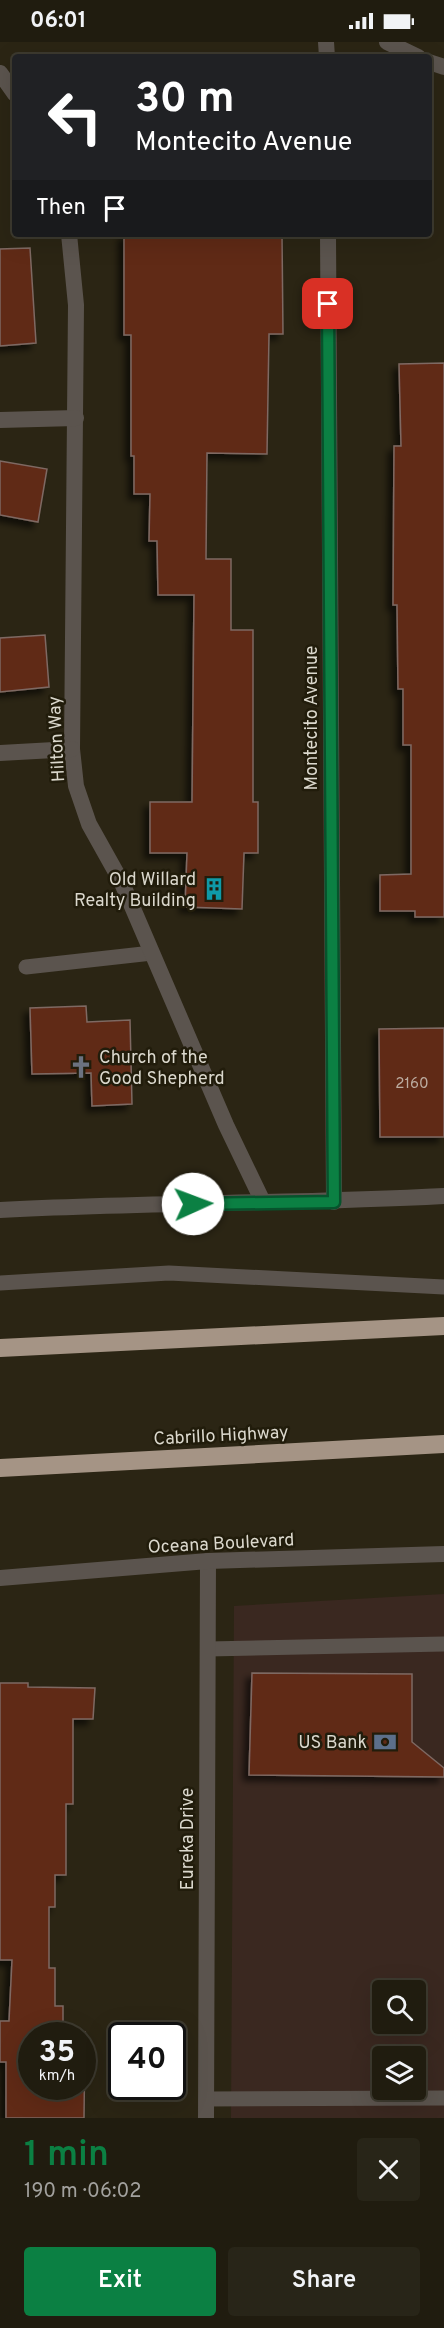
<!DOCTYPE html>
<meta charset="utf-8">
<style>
:root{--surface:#201c0f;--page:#282518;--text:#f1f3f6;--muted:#a2a19e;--line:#3d3a2f;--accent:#0b8043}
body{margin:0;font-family:Overpass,sans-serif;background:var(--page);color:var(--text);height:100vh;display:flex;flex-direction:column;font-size:22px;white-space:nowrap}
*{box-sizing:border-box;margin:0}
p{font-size:20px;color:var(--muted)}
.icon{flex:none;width:33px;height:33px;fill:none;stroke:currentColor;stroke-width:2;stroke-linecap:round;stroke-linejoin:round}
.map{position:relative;height:2076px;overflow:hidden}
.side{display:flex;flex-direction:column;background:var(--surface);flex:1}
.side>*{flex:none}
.hud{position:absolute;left:12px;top:12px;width:420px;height:183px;border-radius:6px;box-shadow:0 6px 24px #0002,0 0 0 2px var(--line);background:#202124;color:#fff;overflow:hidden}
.tools{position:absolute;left:372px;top:1938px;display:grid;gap:12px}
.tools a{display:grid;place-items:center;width:54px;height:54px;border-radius:6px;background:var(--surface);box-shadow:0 6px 24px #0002,0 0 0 2px var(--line);font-size:30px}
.speed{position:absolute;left:18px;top:1980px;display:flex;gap:12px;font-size:30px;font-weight:700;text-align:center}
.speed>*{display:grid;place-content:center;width:78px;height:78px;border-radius:50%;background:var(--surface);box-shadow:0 6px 24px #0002,0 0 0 2px var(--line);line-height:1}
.speed small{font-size:15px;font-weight:400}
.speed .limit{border:3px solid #111;border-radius:9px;background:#fff;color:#111}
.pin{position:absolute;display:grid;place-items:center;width:51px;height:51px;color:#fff;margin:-26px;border-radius:12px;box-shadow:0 3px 9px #0006}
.me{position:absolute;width:66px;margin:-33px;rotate:88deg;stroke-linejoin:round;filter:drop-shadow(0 0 4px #0008)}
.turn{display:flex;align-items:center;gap:21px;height:126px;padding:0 24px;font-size:27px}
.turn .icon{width:78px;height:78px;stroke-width:2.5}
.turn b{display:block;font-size:42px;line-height:51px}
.then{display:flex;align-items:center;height:57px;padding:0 24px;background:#0003;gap:12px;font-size:22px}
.round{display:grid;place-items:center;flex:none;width:63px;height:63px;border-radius:6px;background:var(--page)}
.head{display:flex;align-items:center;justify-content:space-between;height:102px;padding:0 24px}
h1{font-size:36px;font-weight:600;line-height:45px;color:var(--accent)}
.cta{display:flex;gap:12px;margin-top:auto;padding:12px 24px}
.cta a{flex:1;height:69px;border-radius:6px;background:var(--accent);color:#fff;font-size:24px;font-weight:600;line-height:69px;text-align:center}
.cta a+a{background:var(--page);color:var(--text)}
.status{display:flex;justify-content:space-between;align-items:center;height:42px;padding:0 30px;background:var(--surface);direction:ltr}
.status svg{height:16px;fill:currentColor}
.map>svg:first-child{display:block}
.commercial{fill:#3a2820;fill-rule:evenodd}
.building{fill:#602919;stroke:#7e6962;stroke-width:1.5;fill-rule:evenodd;filter:url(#shadow)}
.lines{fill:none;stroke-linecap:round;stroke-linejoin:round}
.service{stroke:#5b544e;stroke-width:15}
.minor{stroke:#5b544e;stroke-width:16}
.tertiary{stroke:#5b544e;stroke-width:16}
.motorway{stroke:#a59485;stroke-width:18}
.route-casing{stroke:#07532c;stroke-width:15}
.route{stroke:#0b8043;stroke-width:10}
.labels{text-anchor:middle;stroke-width:5;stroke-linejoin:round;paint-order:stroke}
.number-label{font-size:15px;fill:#bcaca0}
.street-label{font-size:18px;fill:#dbd8cd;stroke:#211c0b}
.poi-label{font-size:18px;fill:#dbd8cd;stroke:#211c0b;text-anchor:end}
</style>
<div class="status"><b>06:01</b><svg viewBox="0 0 49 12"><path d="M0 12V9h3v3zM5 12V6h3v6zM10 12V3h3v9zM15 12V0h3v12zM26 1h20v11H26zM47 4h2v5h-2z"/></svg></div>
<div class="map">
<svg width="444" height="2076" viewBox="0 0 444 2076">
<defs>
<filter id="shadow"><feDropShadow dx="-5.5" dy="5.5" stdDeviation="3" flood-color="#0009"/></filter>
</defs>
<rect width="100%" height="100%" fill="#2b2514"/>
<path class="commercial" d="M444,1552V2076H231L234,1564ZM382,1948H416V1982H382ZM382,2014H416V2048H382Z"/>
<g class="building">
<path d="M124,192H282L283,292H269L267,412L207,411L206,517H231V588H253V760H258V811H244L242,867L185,865L187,811H150V760H192L194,553H158L157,499H149L150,452H134V414H131V293H124Z"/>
<path d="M30,206L36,301L0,304V207Z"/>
<path d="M444,321V875H415V869H380V833L411,832V703H403V647H398L397,563H393L394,404H401L399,322Z"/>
<path d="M0,419L47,427L38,480L0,473Z"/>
<path d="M45,593L49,645L0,650V596Z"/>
<path d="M86,964L87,980L130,978L132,1062L92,1064L91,1031L32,1032L30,966Z"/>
<path d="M444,986V1095H380L379,987Z"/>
<path d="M252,1631L412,1632V1700L444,1726V1735L249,1733Z"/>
<path d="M0,1641H28V1645L95,1646L93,1677H73V1762H66V1833H55V1865H49V1926H55V1964H63V1990H85L84,2076H6V2020H0V1979H9L12,1918H0ZM32,1994H82V2044H32Z"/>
</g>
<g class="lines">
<g class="service">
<path d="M26,925L152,911"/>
<path d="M0,1241L169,1231L444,1245"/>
<path d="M208,1607L444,1602"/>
<path d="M206,2057L444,2056"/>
</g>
<g class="minor">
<path d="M326,0L327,15"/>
<path d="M0,31L15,52"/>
<path d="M69,192L76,263L72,707L76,744L89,782L122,841L226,1083L263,1160"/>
<path d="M328,192L334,1160"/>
<path d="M0,378L76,376"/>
<path d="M0,711L72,707"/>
<path d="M206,2076L208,1519"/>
</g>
<g class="tertiary">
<path d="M387,0L418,15"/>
<path d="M429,20L444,25"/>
<path d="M0,1168C148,1160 296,1162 444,1154"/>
<path d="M0,1536L208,1519L444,1512"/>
</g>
<g class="motorway">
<path d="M0,1306L444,1284"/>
<path d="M0,1426L444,1402"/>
</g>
</g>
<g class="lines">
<g class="route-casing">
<path id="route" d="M193,1162L334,1160L328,262"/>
</g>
<use href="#route" class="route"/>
</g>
<defs>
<g id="building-bare" transform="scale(1.8)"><path d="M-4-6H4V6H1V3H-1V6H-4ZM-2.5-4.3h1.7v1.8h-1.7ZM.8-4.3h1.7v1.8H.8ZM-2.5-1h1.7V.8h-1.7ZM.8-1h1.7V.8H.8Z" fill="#0f9aa8" stroke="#211c0b" stroke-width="2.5" paint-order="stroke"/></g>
<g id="church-bare" transform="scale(1.8)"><path d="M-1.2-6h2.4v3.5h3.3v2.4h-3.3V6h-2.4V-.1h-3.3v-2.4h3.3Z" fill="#6b7280" stroke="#211c0b" stroke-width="2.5" paint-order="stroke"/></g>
<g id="bank-bare" transform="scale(1.8)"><path d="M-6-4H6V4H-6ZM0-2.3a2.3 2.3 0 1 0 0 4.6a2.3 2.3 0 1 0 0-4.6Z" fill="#5c6f8a" stroke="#211c0b" stroke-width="2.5" paint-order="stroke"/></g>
</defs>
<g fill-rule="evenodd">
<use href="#building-bare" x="214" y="847"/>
<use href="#church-bare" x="81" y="1025"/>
<use href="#bank-bare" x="385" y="1700"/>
</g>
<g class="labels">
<g class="number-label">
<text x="412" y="1046">2160</text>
</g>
<g class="street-label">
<text transform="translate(311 676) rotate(-90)" y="6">Montecito Avenue</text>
<text transform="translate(56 697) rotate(-93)" y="6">Hilton Way</text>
<text transform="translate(221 1393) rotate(-3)" y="6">Cabrillo Highway</text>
<text transform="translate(221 1501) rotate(-3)" y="6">Oceana Boulevard</text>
<text transform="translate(187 1797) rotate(-90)" y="6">Eureka Drive</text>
</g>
<g class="poi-label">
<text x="196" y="843">Old Willard<tspan x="196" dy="21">Realty Building</tspan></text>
<text x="99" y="1021" text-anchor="start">Church of the<tspan x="99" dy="21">Good Shepherd</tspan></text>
<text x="367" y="1706">US Bank</text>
</g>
</g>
</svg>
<div class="tools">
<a><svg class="icon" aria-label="search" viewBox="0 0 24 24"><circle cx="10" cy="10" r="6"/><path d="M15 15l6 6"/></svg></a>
<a><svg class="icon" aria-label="layers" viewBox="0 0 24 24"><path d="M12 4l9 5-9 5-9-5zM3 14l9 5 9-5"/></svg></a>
</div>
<div class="speed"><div>35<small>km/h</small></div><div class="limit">40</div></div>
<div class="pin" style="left:328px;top:262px;background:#d93025"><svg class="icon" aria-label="arrive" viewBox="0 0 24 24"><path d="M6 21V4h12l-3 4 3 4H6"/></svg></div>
<svg class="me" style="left:193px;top:1162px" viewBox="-20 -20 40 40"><circle r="19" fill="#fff"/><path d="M0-13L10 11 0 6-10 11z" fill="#0b8043"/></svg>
<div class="hud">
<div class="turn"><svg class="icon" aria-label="left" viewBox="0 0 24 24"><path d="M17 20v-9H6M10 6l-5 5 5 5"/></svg><div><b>30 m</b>Montecito Avenue</div></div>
<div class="then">Then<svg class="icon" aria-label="arrive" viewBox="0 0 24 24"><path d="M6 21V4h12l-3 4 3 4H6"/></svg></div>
</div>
</div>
<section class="side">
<div class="head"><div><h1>1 min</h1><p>190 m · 06:02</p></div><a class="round"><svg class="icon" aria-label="close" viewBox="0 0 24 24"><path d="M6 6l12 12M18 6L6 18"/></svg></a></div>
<div class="cta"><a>Exit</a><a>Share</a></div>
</section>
